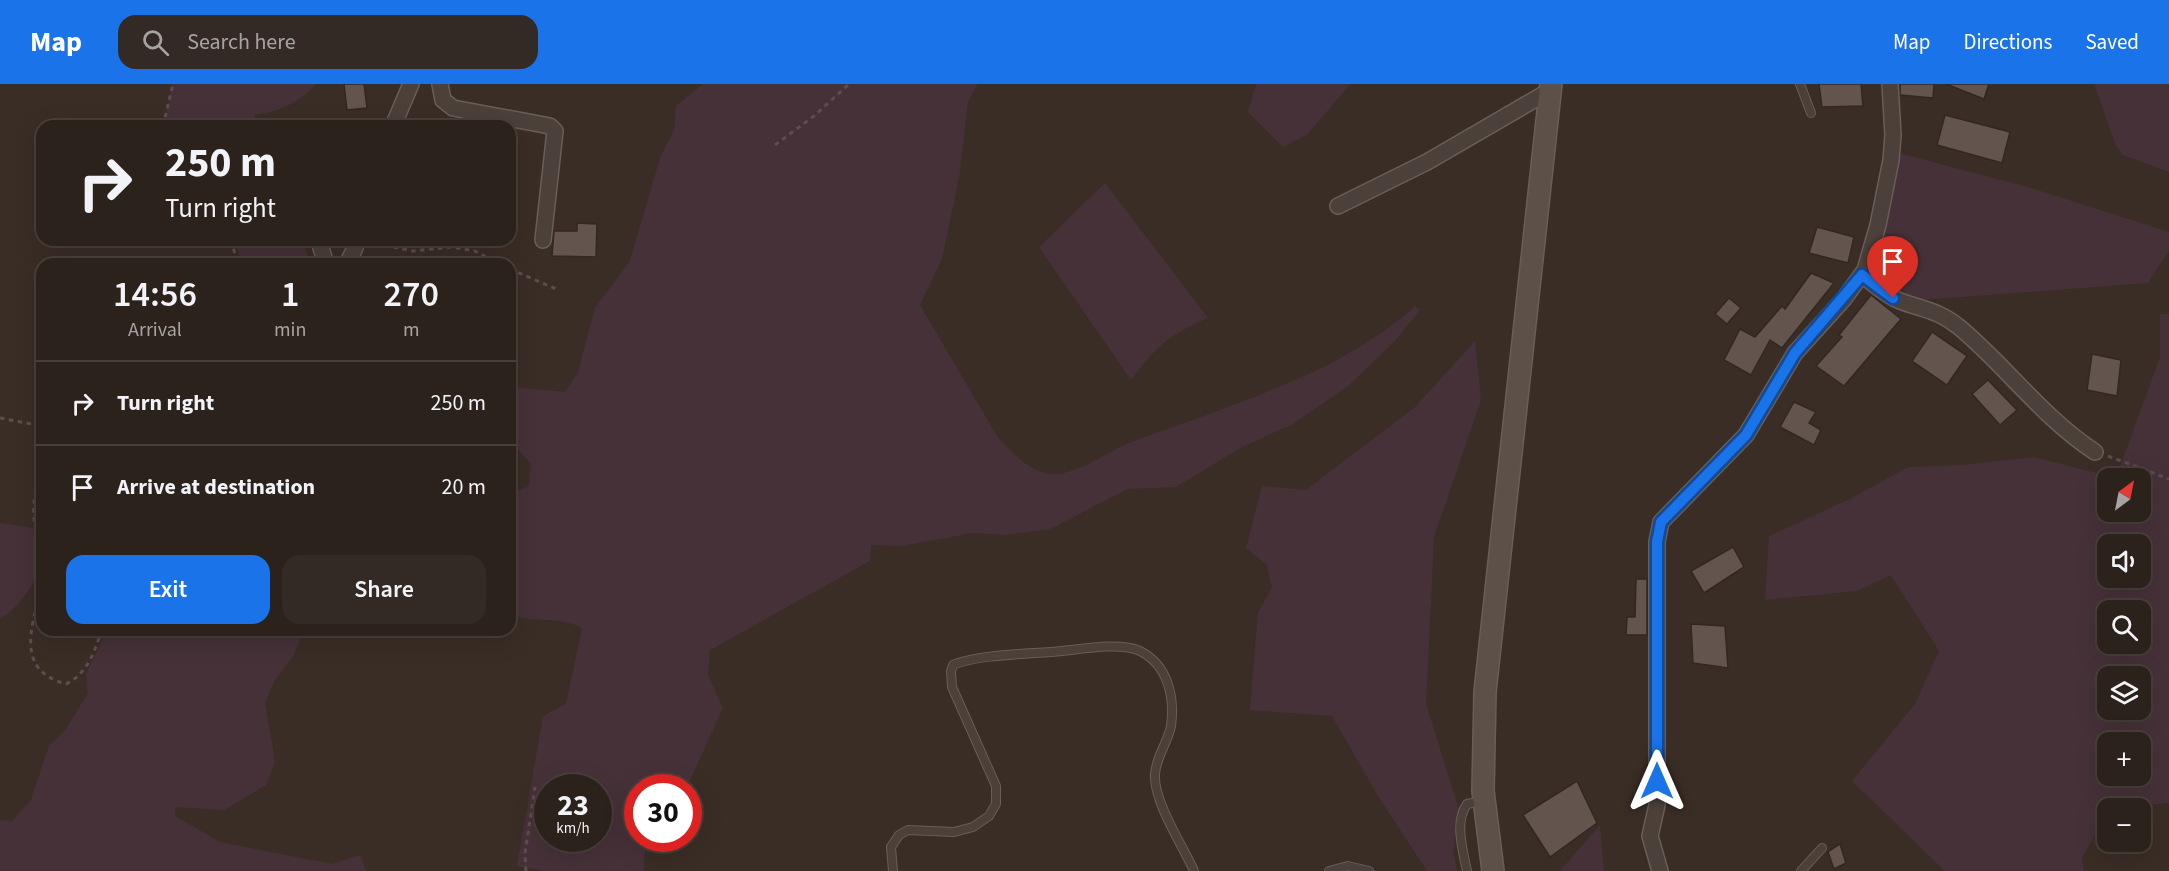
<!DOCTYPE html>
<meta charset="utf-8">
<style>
:root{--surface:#2c221c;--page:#342a25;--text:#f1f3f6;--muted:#a6a4a3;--line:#483f3b;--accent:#1a73e8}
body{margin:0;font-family:"Source Sans 3",sans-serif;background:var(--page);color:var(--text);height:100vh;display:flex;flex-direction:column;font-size:22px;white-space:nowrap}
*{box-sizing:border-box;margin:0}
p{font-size:20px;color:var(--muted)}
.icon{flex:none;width:33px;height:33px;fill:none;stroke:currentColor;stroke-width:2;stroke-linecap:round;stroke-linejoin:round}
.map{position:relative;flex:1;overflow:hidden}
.sheet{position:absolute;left:36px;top:174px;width:480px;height:378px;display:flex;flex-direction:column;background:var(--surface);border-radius:18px;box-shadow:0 6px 24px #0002,0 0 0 2px var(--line)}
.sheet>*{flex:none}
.top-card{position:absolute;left:36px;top:36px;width:480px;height:126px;border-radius:18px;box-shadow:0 6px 24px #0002,0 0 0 2px var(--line);background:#2c221c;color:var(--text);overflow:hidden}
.needle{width:39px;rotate:32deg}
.fabs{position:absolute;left:2097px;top:384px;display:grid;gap:12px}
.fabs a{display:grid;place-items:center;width:54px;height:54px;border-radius:12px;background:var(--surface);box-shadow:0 6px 24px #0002,0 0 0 2px var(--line);font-size:30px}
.speed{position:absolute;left:534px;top:690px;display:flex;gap:12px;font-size:30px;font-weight:700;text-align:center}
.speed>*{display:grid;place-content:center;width:78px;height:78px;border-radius:50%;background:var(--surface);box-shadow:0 6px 24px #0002,0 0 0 2px var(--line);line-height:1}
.speed small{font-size:15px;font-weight:400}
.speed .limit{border:9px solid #d22;background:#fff;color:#111}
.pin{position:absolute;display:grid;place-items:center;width:51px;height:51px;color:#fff;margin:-62px -26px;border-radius:50% 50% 50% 0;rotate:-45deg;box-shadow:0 0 6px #0007}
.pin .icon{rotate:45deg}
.me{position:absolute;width:66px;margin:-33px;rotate:0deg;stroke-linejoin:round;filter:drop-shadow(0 0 4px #0008)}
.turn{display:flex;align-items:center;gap:21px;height:126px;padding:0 30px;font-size:27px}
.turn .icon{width:78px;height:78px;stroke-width:2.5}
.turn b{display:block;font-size:42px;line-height:51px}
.eta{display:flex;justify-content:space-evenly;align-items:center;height:102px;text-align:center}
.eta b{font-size:36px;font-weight:600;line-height:42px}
.primary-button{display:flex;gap:12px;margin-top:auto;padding:12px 30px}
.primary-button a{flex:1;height:69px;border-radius:18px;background:var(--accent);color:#fff;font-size:24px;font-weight:600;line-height:69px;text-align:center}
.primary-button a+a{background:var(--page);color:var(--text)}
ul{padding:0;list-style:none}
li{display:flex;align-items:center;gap:18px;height:84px;padding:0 30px;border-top:2px solid var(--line)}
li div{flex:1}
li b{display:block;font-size:22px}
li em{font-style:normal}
header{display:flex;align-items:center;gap:36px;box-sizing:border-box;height:84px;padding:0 30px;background:var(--accent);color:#fff}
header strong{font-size:28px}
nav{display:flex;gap:33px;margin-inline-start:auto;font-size:21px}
.search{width:420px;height:54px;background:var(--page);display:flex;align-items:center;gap:15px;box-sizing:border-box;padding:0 21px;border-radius:18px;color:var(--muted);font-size:22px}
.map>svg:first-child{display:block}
.green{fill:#463138;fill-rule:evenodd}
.building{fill:#63554d;stroke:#322721;stroke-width:1.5}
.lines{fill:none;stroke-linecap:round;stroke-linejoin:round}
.lane-casing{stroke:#695e58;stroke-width:10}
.street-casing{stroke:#695e58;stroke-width:18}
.secondary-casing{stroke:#695e58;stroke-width:24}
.path{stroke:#5e4d4f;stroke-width:3;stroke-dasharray:4.5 4.5;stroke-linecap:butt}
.lane{stroke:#4b403a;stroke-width:8}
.street{stroke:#4b403a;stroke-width:15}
.secondary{stroke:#5d5049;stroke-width:21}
.route-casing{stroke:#114b97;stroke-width:15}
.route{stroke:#1a73e8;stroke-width:10}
</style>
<header>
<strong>Map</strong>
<div class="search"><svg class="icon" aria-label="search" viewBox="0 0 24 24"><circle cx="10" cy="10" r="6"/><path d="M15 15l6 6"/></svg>Search here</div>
<nav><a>Map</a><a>Directions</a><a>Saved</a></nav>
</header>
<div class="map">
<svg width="2169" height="787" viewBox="0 0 2169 787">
<rect width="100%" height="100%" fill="#3a2d26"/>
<g class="green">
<path d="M172,0H316C299,19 279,28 254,31L255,42H164Z"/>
<path d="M703,0H978L968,18L959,94L942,175L920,221L997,352C1011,368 1030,389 1053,390C1078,391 1108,367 1132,358C1225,323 1341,290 1415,222L1420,226L1394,258L1348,302L1293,340L1242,363L1176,403L1128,405L1050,445L1005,451L973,449L901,462L871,461L870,477L710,566L708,591L723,624L687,703L638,704V754L645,755L644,787H546L517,782L543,632L566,620L582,544C560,532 534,539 510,531V410L529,402L531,380L510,356V303L565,308L578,288L595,224L630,177L660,74L674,46L676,22ZM548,704H598V754H548Z"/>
<path d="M1256,0H1350L1307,51L1283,63L1248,28Z"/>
<path d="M2094,0H2169V88L2123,71L2115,59Z"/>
<path d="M1899,69L2031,104L2169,148V166L2148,199L1921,216L1906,213L1869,190Z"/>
<path d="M1105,99L1208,234C1169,251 1156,262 1131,296L1039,163Z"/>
<path d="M235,156H303L310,180H242Z"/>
<path d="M2160,230H2169V719L2108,724L2107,729L2082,774L2084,787H1945L1852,697L1915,620L1939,567L1891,491L1857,507L1765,516L1769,452L1850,415L1908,383L1962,381L2034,373L2116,394L2160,273ZM2108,394H2140V428H2108ZM2140,460V494H2108V460ZM2140,526V560H2108V526ZM2108,592H2140V626H2108ZM2108,658H2140V692H2108Z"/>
<path d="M1475,257L1481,316L1434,453L1426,620L1459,726L1453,767L1457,787H1427L1378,712L1332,632L1250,626L1258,528L1272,504L1267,481L1246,464L1262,402L1306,406L1415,323Z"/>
<path d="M0,439L33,444C36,450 41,458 42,465C45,488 20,525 0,534Z"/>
<path d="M107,546H303L294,570L274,598L265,619L275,677L266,701L224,726L175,723V732L220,758L332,780L360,771L366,787H0V736L12,737L31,716L49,662L66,645L88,609L86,590Z"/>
<path d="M1600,741L1604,787H1560Z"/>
</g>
<g class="building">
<path d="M344,0H364L367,24L347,26Z"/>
<path d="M1819,0H1861L1863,22L1822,23Z"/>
<path d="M1900,0H1934L1933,14L1900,11Z"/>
<path d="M1946,0H1989L1984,15Z"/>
<path d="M1945,31L2010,48L2002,79L1937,61Z"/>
<path d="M577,139L597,140L596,173L552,172L554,147H577Z"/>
<path d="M1817,143L1854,153L1848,179L1809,169Z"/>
<path d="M1811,189L1834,199L1782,264L1770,256L1751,291L1724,276L1740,245L1755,253L1782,222L1785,225Z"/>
<path d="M1871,211L1901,235L1844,302L1816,282L1842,253L1839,251Z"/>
<path d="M1729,214L1741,224L1727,240L1715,230Z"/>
<path d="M1932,248L1967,272L1947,301L1912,277Z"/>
<path d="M2092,270L2121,276L2117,312L2087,306Z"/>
<path d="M1988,296L2017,326L2000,341L1972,310Z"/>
<path d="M1794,318L1816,328L1809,339L1821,346L1814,361L1780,343Z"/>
<path d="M1733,463L1744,483L1704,509L1691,487Z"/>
<path d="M1636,495H1647V551H1626L1627,533H1635Z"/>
<path d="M1691,540L1725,542L1728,584L1693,579Z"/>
<path d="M1577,697L1597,739L1550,773L1523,731Z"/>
<path d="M1840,760L1846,779L1834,785L1828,768Z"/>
</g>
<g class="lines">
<g class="lane-casing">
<g id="lane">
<path d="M1800,0L1811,29"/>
<path d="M893,787L891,763L899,751L908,746L954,748L973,743L989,732L996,720V702L952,603L951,587L953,581C977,570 1034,570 1062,567C1082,565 1121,558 1140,567C1168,581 1175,613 1171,642C1168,658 1156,673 1155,690C1153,717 1183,762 1194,787"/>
<path d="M1329,787L1348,782L1369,787"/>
<path d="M1467,787C1463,767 1454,738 1467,720L1482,717"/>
<path d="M1801,787L1822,764"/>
</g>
</g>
<g class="street-casing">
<g id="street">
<path d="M440,0L443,16L453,24L550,42L555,47L543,156"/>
<path d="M393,42L411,0"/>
<path d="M1338,122L1427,78L1551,6"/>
<path d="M323,156L321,164L326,180"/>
<path d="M347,180L355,164V156"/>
<path d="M1862,191C1874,200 1886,212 1900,217C1924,226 1938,226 1959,243C2007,283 2042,333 2095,368"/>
<path d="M1660,787L1650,752L1657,721V458L1661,438L1746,351L1795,269L1843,216L1865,186L1878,141L1891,76L1893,51L1890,0"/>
</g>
</g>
<g class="secondary-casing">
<path id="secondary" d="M1493,787L1483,707L1485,608L1551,0"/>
</g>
<g class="path">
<path d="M163,42L173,0"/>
<path d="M775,61L814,32L849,0"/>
<path d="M231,156L238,180"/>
<path d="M377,156L393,163L413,167L452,163L475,167L499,180"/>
<path d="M510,185L556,205"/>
<path d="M0,334L42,342"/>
<path d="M2108,372L2169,395"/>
<path d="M42,380C32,418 30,432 42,469"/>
<path d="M42,502C32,542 14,586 66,600C88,589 94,568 102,546"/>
<path d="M526,787L525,769L535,703"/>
</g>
<use href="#lane" class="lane"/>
<use href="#street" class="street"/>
<use href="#secondary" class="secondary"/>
</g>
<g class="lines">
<g class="route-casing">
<path id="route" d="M1657,697V458L1661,438L1746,351L1795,269L1862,191L1893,214"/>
</g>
<use href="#route" class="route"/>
</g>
</svg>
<div class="fabs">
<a><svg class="needle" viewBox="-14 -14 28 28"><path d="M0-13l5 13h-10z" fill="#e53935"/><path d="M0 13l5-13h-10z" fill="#a6a4a3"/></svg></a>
<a><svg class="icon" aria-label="sound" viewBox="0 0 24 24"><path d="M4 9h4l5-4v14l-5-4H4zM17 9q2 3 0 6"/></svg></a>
<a><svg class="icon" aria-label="search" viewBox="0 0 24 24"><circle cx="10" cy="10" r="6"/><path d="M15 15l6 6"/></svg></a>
<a><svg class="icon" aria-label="layers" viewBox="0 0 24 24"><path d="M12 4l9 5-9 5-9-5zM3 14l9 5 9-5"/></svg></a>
<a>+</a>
<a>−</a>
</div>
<div class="speed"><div>23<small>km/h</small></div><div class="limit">30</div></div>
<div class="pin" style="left:1893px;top:214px;background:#d93025"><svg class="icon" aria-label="arrive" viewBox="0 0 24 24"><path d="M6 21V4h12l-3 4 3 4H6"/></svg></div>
<svg class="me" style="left:1657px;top:697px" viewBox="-20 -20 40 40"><path d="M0-17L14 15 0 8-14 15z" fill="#1a73e8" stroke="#fff" stroke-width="4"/></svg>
<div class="top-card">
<div class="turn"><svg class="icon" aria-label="right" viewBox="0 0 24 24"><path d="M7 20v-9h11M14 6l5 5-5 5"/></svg><div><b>250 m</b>Turn right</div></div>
</div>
<section class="sheet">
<div class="eta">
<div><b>14:56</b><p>Arrival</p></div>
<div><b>1</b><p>min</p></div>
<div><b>270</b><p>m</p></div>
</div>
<ul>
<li><svg class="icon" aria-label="right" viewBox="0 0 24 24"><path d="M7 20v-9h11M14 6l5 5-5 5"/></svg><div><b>Turn right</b></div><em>250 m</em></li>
<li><svg class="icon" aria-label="arrive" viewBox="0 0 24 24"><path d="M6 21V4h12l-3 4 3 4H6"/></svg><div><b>Arrive at destination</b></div><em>20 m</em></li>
</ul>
<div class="primary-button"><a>Exit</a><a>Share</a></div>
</section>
</div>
